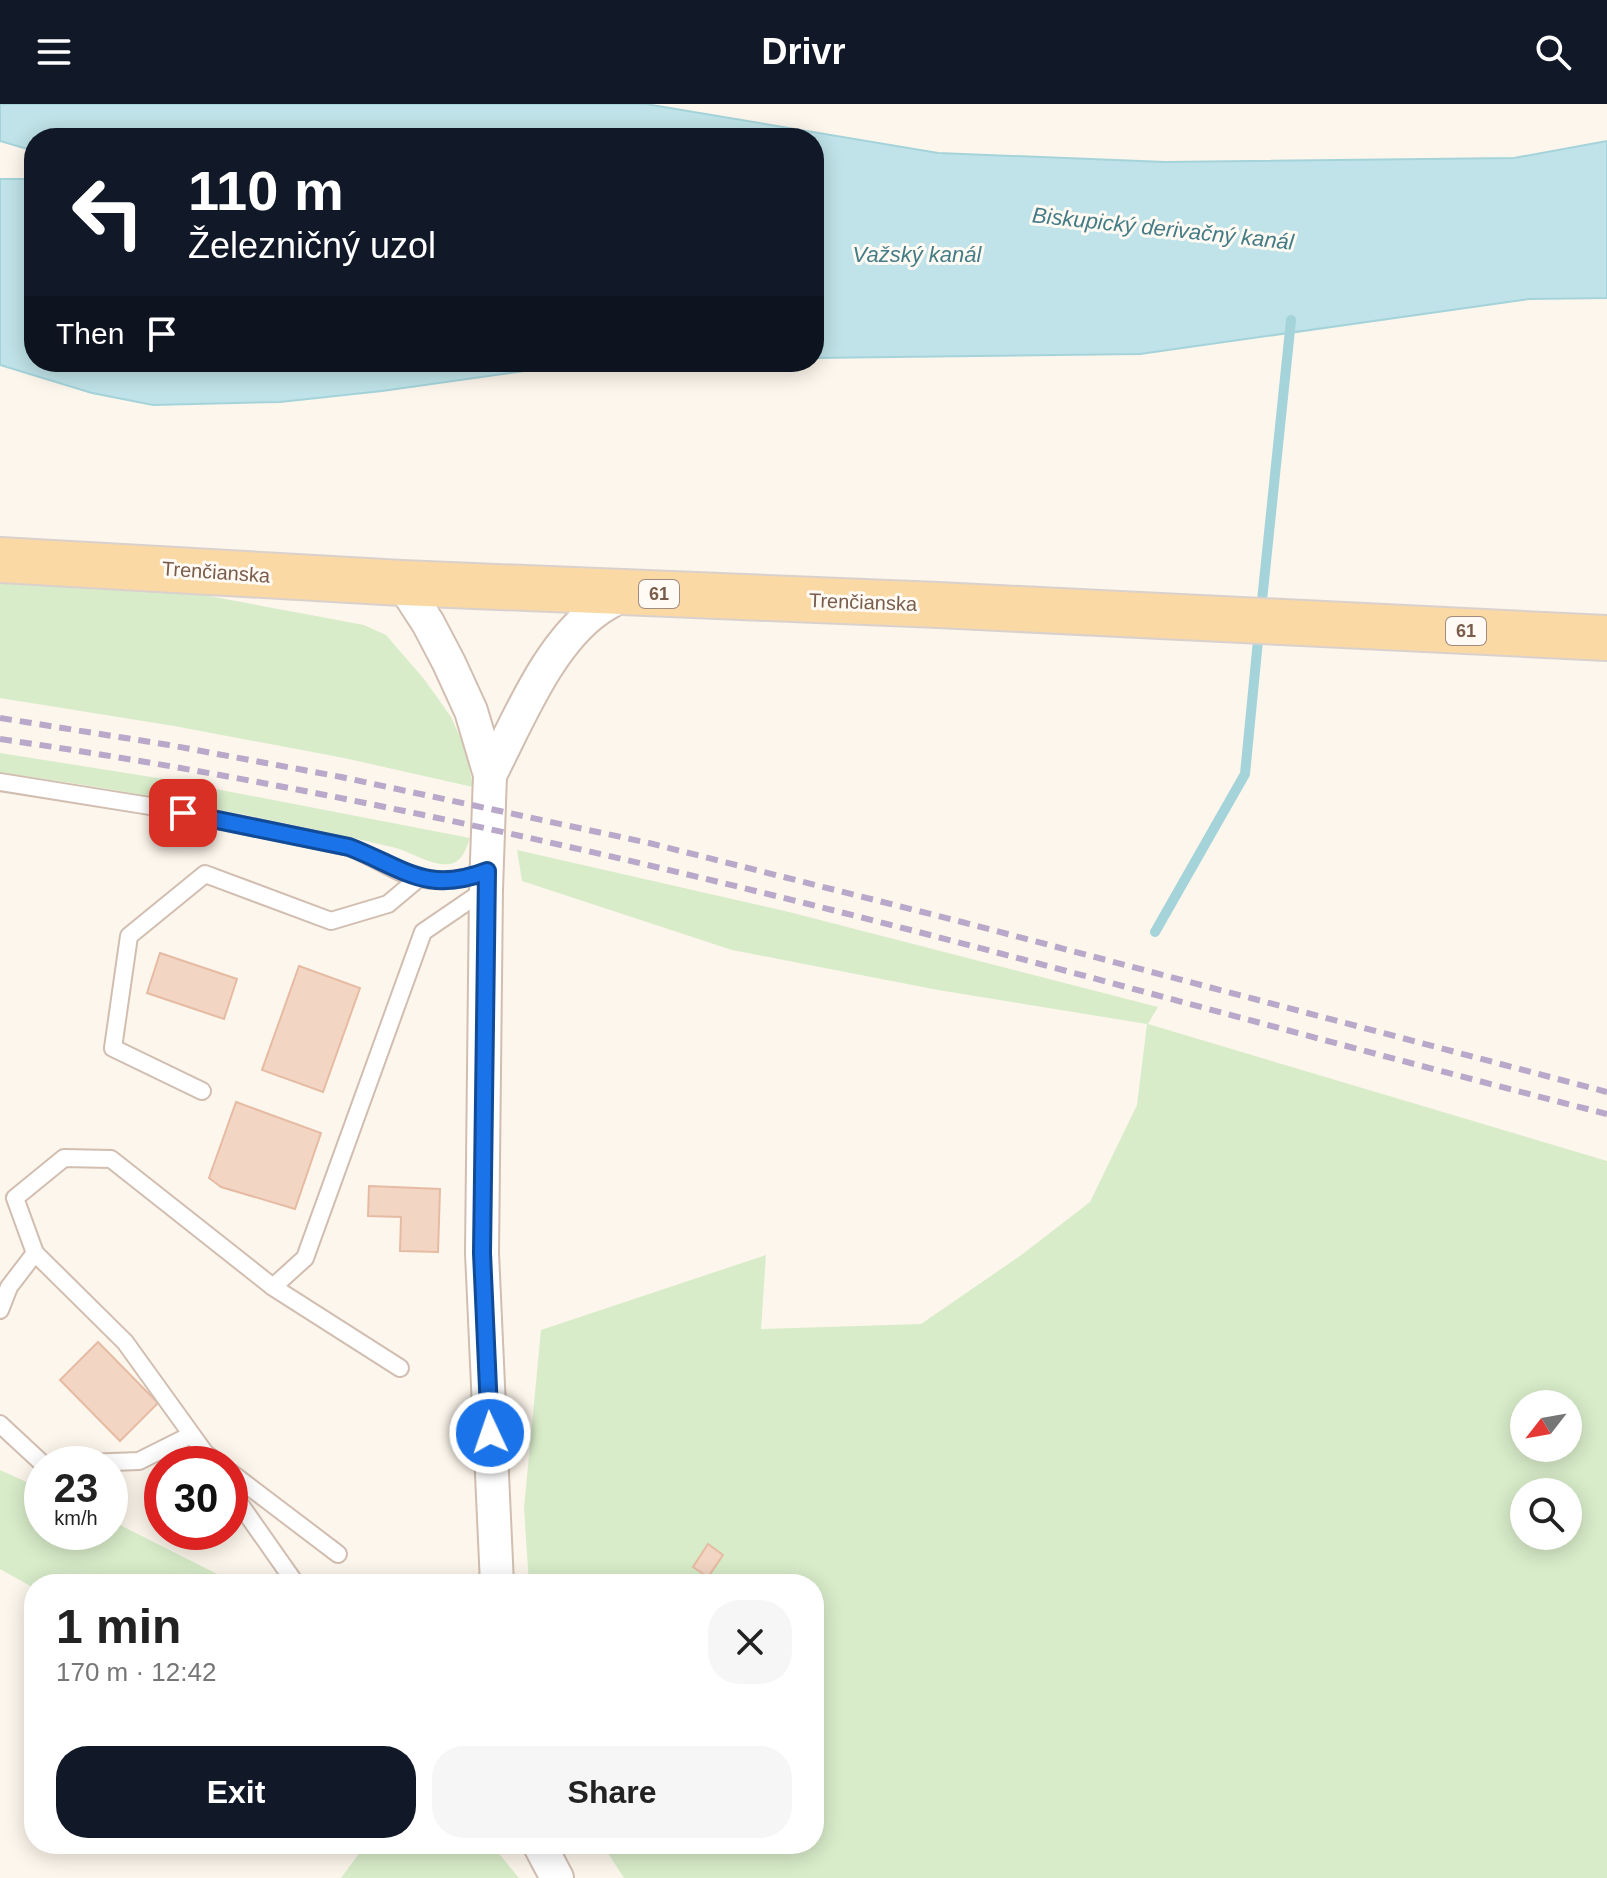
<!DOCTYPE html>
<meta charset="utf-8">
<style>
:root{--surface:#fff;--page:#f6f6f6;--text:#222;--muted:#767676;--accent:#111827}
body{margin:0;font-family:Helvetica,sans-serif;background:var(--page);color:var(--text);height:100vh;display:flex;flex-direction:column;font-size:30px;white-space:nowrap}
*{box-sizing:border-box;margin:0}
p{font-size:26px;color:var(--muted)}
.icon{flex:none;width:44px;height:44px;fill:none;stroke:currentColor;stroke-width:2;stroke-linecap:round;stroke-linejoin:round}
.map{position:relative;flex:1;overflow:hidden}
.sheet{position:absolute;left:24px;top:1470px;width:800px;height:280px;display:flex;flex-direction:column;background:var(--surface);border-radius:32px;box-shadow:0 4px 20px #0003}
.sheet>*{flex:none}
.hud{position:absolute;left:24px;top:24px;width:800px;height:244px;border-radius:32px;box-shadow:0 4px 20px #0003;background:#111827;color:#fff;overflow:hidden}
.needle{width:52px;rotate:239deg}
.buttons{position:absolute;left:1510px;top:1286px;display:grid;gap:16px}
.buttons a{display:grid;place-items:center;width:72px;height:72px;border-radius:50%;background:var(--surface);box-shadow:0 4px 20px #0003;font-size:40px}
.speed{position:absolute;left:24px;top:1342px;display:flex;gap:16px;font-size:40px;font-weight:700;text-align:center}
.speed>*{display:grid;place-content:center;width:104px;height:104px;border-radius:50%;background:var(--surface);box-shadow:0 4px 20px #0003;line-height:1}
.speed small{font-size:20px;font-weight:400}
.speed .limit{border:12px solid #d22;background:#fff;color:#111}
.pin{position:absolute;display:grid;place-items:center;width:68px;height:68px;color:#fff;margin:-34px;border-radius:16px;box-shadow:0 4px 12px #0006}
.me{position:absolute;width:88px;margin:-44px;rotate:357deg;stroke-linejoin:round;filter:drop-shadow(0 0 6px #0008)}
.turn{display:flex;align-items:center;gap:28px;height:168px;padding:0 32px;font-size:36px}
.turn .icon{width:104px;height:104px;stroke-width:2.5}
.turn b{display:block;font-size:56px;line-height:68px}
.then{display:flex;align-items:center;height:76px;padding:0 32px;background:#0003;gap:16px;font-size:30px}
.round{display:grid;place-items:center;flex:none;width:84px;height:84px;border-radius:32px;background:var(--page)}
.head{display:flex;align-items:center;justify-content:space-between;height:136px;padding:0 32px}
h1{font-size:48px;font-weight:700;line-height:60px}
.primary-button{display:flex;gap:16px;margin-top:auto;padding:16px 32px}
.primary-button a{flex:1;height:92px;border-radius:32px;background:var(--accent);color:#fff;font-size:32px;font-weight:700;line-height:92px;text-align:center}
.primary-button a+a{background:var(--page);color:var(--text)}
header{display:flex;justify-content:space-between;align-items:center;height:104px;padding:0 32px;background:var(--accent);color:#fff;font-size:36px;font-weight:700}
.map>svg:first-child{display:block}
.green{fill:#d8ecc9;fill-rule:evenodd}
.water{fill:#bfe3e8;stroke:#a5d3da;stroke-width:2}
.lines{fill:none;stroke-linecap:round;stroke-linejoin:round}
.stream{stroke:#a5d3da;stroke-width:10}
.building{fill:#f3d5c3;stroke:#e6bba3;stroke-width:2}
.lane-casing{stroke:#d1beb0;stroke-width:20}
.street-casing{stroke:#d1beb0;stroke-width:36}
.primary-casing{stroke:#dad1cd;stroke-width:48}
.lane{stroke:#fff;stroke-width:16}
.street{stroke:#fff;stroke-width:32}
.primary{stroke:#fbd9a5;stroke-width:44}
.rail{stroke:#b9a8c9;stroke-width:6;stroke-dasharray:12 8;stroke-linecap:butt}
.route-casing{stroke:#114b97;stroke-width:20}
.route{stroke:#1a73e8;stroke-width:14}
.labels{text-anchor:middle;stroke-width:6;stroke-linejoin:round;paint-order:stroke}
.shield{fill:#fffaf3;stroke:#a28b7f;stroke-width:2}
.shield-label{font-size:18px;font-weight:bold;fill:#7a5c4d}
.street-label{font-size:20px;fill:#7a5c4d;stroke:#fffaf3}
.water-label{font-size:22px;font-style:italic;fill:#437c86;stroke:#fffaf3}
</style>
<header><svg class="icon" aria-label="menu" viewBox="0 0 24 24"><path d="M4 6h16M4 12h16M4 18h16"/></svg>Drivr<svg class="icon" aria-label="search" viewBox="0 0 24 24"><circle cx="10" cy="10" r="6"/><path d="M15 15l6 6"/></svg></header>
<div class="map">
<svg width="1607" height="1774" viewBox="0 0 1607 1774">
<rect width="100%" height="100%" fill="#fdf6ec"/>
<g class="green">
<path d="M0,478L166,487L204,491L364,521L386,531L424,575L451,613L466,646L473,683L344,654L174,622L0,594Z"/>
<path d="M0,649L164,675L470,734C466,745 462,759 449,760C431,762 413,749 396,744C375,739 353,734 331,729C222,705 111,683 0,669Z"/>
<path d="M517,746L789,808L1158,903L1148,920L1607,1057V1774H624L602,1740H814V1480H529L524,1404L541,1226L766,1151L761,1225L921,1220L1020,1152L1090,1098L1137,1001L1147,920L938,886L732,846L522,777ZM1524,1300H1568V1344H1524ZM1524,1388H1568V1432H1524Z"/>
<path d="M0,1366L42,1385V1428H110V1416L237,1480H34V1484L0,1465Z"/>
<path d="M366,1740H491L519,1774H341Z"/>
</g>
<g class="water">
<path d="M0,0H646L938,49L1165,58L1514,54L1607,37V194L1529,195L1140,250L814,254V34H34V47L0,37Z"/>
<path d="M0,75H34V258H588L382,287L280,298L153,301L92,289L0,261Z"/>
</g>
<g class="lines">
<g class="stream">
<path d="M1261,506L1291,216"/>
<path d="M1155,828L1245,670L1259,526"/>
</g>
</g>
<g class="building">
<path d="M160,849L237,875L224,915L147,889Z"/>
<path d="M299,862L360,884L323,988L262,966Z"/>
<path d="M236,998L321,1029L295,1105L221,1083L209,1074Z"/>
<path d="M369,1082L440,1085L438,1148L400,1147L401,1113L368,1112Z"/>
<path d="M98,1238L158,1299L120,1337L60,1276Z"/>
<path d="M708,1440L723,1451L708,1473L693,1463Z"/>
</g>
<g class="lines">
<g class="lane-casing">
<g id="lane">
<path d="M0,678L156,703L349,743C367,750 383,760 400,768C428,780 459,778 487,767"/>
<path d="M202,987L113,944L129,832L205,770L331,817L388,800L419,774"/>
<path d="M273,1183L400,1264"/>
<path d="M0,1206L9,1183L35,1149"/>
<path d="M0,1320L43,1360"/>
<path d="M58,1360L139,1357L191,1331"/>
<path d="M219,1360L205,1349L125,1238L35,1149L15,1094L64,1054L111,1055L273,1183L305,1154L423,828L486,785"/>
<path d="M230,1368L338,1450"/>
<path d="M230,1386L296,1480"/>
</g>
</g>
<g class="street-casing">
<g id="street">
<path d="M402,479L428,519L449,559L471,607L490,671L486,785L482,1149L497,1480"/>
<path d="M490,671C518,617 549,538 600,504C609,498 619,493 628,488"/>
<path d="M539,1740L557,1774"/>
</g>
</g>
<g class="primary-casing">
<path id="primary" d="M0,456L402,479L938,501L1607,534"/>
</g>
<use href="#lane" class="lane"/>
<use href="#street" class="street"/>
<use href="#primary" class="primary"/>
<g class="rail">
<path d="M0,614L169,641L341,673L649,739L962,818L1607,988"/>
<path d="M0,635C323,682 642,756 957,838C1174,895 1390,955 1607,1010"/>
</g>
</g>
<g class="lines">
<g class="route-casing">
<path id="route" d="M183,709L349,743C402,763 426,791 487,767L482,1149L490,1329"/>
</g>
<use href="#route" class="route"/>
</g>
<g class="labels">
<g class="shield">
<rect x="639" y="476" width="40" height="28" rx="6"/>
<rect x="1446" y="513" width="40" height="28" rx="6"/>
</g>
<g class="shield-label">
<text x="659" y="496">61</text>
<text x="1466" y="533">61</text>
</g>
<g class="street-label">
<text transform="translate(216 468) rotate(4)" y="7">Trenčianska</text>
<text transform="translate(863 498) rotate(2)" y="7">Trenčianska</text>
</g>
<g class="water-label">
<text transform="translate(1163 124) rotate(6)" y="8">Biskupický derivačný kanál</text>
<text x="917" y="158">Važský kanál</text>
</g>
</g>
</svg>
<div class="buttons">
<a><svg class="needle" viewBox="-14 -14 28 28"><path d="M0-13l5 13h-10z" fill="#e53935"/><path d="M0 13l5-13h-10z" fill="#767676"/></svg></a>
<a><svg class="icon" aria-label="search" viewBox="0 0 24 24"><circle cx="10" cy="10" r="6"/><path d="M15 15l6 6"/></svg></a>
</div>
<div class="speed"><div>23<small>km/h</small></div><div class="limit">30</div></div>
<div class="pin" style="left:183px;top:709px;background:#d93025"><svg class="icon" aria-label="arrive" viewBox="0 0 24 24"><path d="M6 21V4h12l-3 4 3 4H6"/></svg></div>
<svg class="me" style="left:490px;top:1329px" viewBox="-20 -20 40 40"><circle r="17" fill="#1a73e8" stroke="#fff" stroke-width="3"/><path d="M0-11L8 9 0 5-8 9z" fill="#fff"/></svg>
<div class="hud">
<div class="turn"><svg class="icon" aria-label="left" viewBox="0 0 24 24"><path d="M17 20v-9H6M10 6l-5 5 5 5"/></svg><div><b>110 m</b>Železničný uzol</div></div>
<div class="then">Then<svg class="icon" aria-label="arrive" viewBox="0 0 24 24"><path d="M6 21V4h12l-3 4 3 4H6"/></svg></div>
</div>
<section class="sheet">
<div class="head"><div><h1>1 min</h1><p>170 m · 12:42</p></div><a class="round"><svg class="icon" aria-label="close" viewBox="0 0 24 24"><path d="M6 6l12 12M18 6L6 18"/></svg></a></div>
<div class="primary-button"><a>Exit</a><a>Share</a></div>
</section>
</div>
